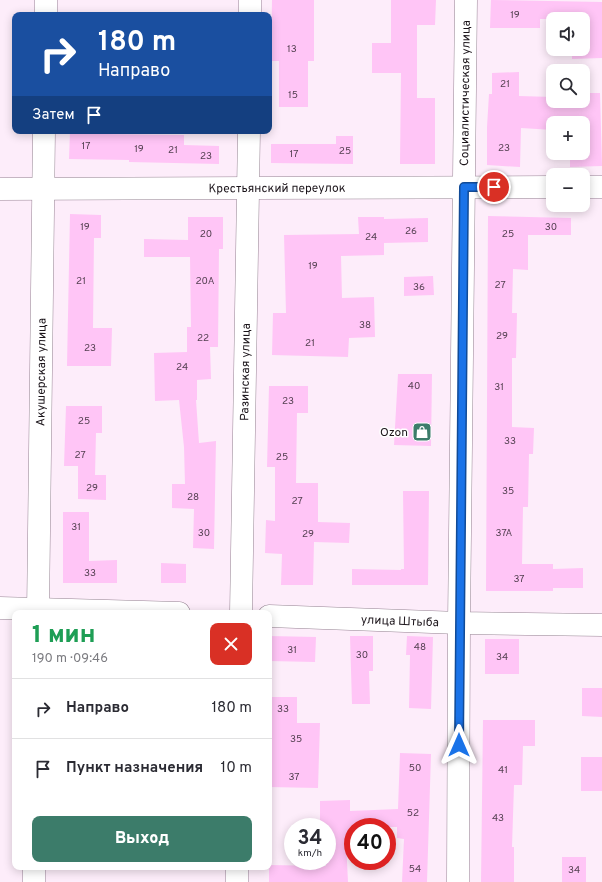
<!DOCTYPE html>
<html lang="ru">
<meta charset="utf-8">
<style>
:root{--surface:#fff;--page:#f2f2f3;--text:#2b2b33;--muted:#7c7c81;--line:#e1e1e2;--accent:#3c7c6a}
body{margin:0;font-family:Overpass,sans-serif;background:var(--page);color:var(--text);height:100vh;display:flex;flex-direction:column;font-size:15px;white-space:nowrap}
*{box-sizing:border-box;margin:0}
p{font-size:13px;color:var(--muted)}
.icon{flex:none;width:22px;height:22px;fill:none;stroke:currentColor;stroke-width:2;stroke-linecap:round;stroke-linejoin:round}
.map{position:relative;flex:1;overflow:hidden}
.sheet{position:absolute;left:12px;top:610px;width:260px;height:260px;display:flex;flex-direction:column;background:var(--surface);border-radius:8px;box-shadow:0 2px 10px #0003}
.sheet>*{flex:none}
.guide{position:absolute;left:12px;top:12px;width:260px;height:122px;border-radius:8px;box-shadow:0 2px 10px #0003;background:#1a4fa0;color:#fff;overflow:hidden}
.buttons{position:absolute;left:546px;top:12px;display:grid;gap:8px}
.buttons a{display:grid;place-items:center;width:44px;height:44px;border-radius:8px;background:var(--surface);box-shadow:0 2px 10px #0003;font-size:20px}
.speed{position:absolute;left:284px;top:818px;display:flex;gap:8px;font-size:20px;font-weight:700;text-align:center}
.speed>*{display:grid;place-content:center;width:52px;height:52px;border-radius:50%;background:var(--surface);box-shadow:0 2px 10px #0003;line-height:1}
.speed small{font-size:10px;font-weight:400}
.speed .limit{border:6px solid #d22;background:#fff;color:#111}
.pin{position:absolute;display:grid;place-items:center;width:34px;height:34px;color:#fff;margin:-17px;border:2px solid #fff;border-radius:50%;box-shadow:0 1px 4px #0007}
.me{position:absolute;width:44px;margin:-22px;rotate:0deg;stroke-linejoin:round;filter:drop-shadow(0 0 3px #0008)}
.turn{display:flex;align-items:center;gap:14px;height:84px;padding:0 20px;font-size:18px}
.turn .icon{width:52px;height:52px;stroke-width:2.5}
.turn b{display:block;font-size:28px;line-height:34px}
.then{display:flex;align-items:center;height:38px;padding:0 20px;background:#0003;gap:8px;font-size:15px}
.round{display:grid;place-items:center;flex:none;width:42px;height:42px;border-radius:8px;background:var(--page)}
.summary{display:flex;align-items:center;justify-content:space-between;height:68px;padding:0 20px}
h1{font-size:24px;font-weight:800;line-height:30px;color:#1e9e55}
.primary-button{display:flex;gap:8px;margin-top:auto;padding:8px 20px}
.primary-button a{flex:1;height:46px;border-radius:8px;background:var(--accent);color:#fff;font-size:16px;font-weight:800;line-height:46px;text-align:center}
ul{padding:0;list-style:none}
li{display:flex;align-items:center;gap:12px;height:60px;padding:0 20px;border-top:1px solid var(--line)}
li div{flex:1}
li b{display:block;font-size:15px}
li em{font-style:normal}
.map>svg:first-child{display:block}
.building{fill:#ffc5f6}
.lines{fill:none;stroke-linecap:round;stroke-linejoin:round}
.minor-casing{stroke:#968493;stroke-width:23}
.minor{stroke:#fff;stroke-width:22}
.route-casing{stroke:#114b97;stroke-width:10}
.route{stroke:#1a73e8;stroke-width:7}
.labels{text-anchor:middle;stroke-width:3;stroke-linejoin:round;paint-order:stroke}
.number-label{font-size:10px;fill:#544051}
.street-label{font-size:12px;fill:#1b141a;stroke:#fff}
.poi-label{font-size:12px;fill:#1b141a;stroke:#fff;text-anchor:end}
</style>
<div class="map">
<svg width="602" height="882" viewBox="0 0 602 882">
<rect width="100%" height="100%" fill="#fdedfa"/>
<g class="building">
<path d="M272,0H314V61H308V107H279V61H271Z"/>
<path d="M391,0H436L435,25H417V98H435V164H400L401,73H372V43H391Z"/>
<path d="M491,0L602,2V58L572,59V49H583V19H540V28H490Z"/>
<path d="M519,72V96L553,97V101H583V93H600L602,166L570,167V153H583V123H553V130L521,128L520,167L487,165V127L489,94H492V73Z"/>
<path d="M70,131H102V134L184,135V145L219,146V164L129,162V160L69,159Z"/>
<path d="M336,136H353V164L271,163V144H336Z"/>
<path d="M70,214L101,215V238H94L93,328H112L111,366H67Z"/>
<path d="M488,216L571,218V235H528V270L513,269L512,313H517L516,358H512V427L534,428L533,454H529L528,507H523L522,564H553V569L583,568V588H553V591H486Z"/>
<path d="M188,217H223V249H219L218,347H210L211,379L197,380V400H196L199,443L216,441L214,549L193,548L194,509L172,508V484H185L184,447L179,400L155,401L154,353L187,352V327H191L190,257H144V239L188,240Z"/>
<path d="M358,217H384V219L428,218V242L384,243V255L341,256L342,298L374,297L375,337L349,338L348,357L272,355L273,313H286L284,235L359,234Z"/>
<path d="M433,276L434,295L404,296V277Z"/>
<path d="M398,374H432L431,446L394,445Z"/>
<path d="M269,386H308V413H297L296,483H318V522L350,523L349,543L314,542L313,585H281L282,554L265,553L266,520L275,521V467H267Z"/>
<path d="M66,406H102V433H96L95,475H106V500L78,499V466H64Z"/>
<path d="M403,491H429L428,585H352V569L401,570V569H404Z"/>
<path d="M63,512H89V561L117,560V583H63Z"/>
<path d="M161,563L186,564V583H161Z"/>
<path d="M269,636L316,637L315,662L269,661Z"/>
<path d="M350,636H373V671H369L370,704H352Z"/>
<path d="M407,636L433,637L431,709L409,708L410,655H406Z"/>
<rect x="485" y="639" width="34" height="35"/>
<path d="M582,688H602V717L582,716Z"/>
<path d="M269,697H297V723H320L318,788L269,787V765H272V720H269Z"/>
<path d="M483,720H535V746H523L522,785H514L512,847H514V882H481Z"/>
<path d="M400,753L431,754L427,882H402L404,839L397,838V827H353V841H346L348,882H269V865L326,866L327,827H320V801L350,800V811L398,809Z"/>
<rect x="581" y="757" width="21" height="34"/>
<rect x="562" y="857" width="24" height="25"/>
</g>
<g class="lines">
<g class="minor-casing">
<g id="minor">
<path d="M46,15V0"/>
<path d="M250,15V0"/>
<path d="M583,187H602"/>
<path id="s1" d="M0,189L553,187"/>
<path d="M0,608L179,613"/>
<path id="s2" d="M38,613L44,131"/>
<path id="s3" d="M241,613L249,131"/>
<path id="s4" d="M269,616L459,623L602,625"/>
<path d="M34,882V867"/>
<path d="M237,882V867"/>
<path id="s5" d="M458,882L459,623L466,0"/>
</g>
</g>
<use href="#minor" class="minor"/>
</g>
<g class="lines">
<g class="route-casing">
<path id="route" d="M459,745L464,187H494"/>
</g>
<use href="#route" class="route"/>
</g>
<defs>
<g id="shop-square" transform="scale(1)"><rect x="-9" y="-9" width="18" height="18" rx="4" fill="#3c7c6a" stroke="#fff"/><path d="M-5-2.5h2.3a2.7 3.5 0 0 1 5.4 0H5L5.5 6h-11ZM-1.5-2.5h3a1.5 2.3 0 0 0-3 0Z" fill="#fff"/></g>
</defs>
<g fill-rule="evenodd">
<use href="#shop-square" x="422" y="432"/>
</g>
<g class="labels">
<g class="number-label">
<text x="515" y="18">19</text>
<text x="292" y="52">13</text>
<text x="505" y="87">21</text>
<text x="293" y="98">15</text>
<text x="86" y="149">17</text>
<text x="504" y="151">23</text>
<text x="139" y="152">19</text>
<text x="173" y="153">21</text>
<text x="345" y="154">25</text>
<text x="294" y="157">17</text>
<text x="206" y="159">23</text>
<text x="85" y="230">19</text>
<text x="551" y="230">30</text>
<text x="411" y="234">26</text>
<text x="206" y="237">20</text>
<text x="508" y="237">25</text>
<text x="371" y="240">24</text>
<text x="313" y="269">19</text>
<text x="81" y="284">21</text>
<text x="205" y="284">20А</text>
<text x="500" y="288">27</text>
<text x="419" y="290">36</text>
<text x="365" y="328">38</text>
<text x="502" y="339">29</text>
<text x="203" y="341">22</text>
<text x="310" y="346">21</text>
<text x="90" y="351">23</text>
<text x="182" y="370">24</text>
<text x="414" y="389">40</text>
<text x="499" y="390">31</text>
<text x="288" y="404">23</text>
<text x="84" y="424">25</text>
<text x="510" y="444">33</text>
<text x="80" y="458">27</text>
<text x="282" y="460">25</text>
<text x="92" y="491">29</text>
<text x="508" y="494">35</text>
<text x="193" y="500">28</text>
<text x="297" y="504">27</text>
<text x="76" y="530">31</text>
<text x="204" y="536">30</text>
<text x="504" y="536">37А</text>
<text x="308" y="537">29</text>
<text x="90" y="576">33</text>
<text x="519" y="582">37</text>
<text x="420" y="650">48</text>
<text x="292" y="653">31</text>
<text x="362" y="658">30</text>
<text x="502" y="660">34</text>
<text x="283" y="712">33</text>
<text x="296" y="742">35</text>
<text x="415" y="771">50</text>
<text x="503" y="773">41</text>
<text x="294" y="780">37</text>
<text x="413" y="816">52</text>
<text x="498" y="821">43</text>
<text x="415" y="872">54</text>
<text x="574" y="873">34</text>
</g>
<g class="street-label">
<text dy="4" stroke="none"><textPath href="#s5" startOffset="789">Социалистическая улица</textPath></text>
<text dy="4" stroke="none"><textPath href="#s1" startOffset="277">Крестьянский переулок</textPath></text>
<text dy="4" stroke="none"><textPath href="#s2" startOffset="241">Акушерская улица</textPath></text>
<text dy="4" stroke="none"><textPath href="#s3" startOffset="241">Разинская улица</textPath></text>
<text dy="4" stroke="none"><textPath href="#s4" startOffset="131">улица Штыба</textPath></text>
</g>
<g class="poi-label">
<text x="408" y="436">Ozon</text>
</g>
</g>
</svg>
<div class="buttons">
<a><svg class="icon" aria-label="sound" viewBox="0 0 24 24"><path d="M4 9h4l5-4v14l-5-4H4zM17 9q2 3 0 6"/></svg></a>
<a><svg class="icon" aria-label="search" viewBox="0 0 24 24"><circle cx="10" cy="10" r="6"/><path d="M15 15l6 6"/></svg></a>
<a>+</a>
<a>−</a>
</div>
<div class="speed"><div>34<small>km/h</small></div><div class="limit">40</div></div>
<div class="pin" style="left:494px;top:187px;background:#d93025"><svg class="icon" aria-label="arrive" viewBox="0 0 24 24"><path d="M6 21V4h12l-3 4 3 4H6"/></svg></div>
<svg class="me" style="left:459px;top:745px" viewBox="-20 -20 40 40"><path d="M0-17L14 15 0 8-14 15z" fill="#1a73e8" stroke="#fff" stroke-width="4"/></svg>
<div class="guide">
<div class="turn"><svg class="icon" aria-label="right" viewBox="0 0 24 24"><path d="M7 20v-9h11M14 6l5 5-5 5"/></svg><div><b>180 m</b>Направо</div></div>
<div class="then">Затем<svg class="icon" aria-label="arrive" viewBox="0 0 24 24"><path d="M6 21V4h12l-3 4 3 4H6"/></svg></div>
</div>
<section class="sheet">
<div class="summary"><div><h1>1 мин</h1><p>190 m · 09:46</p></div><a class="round" style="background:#d93025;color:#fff"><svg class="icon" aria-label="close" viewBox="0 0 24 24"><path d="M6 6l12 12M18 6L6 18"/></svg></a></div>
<ul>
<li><svg class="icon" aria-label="right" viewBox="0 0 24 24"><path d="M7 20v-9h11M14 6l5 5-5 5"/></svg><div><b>Направо</b></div><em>180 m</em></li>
<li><svg class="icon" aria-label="arrive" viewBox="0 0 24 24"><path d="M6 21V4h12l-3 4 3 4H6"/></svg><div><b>Пункт назначения</b></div><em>10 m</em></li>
</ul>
<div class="primary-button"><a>Выход</a></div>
</section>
</div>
